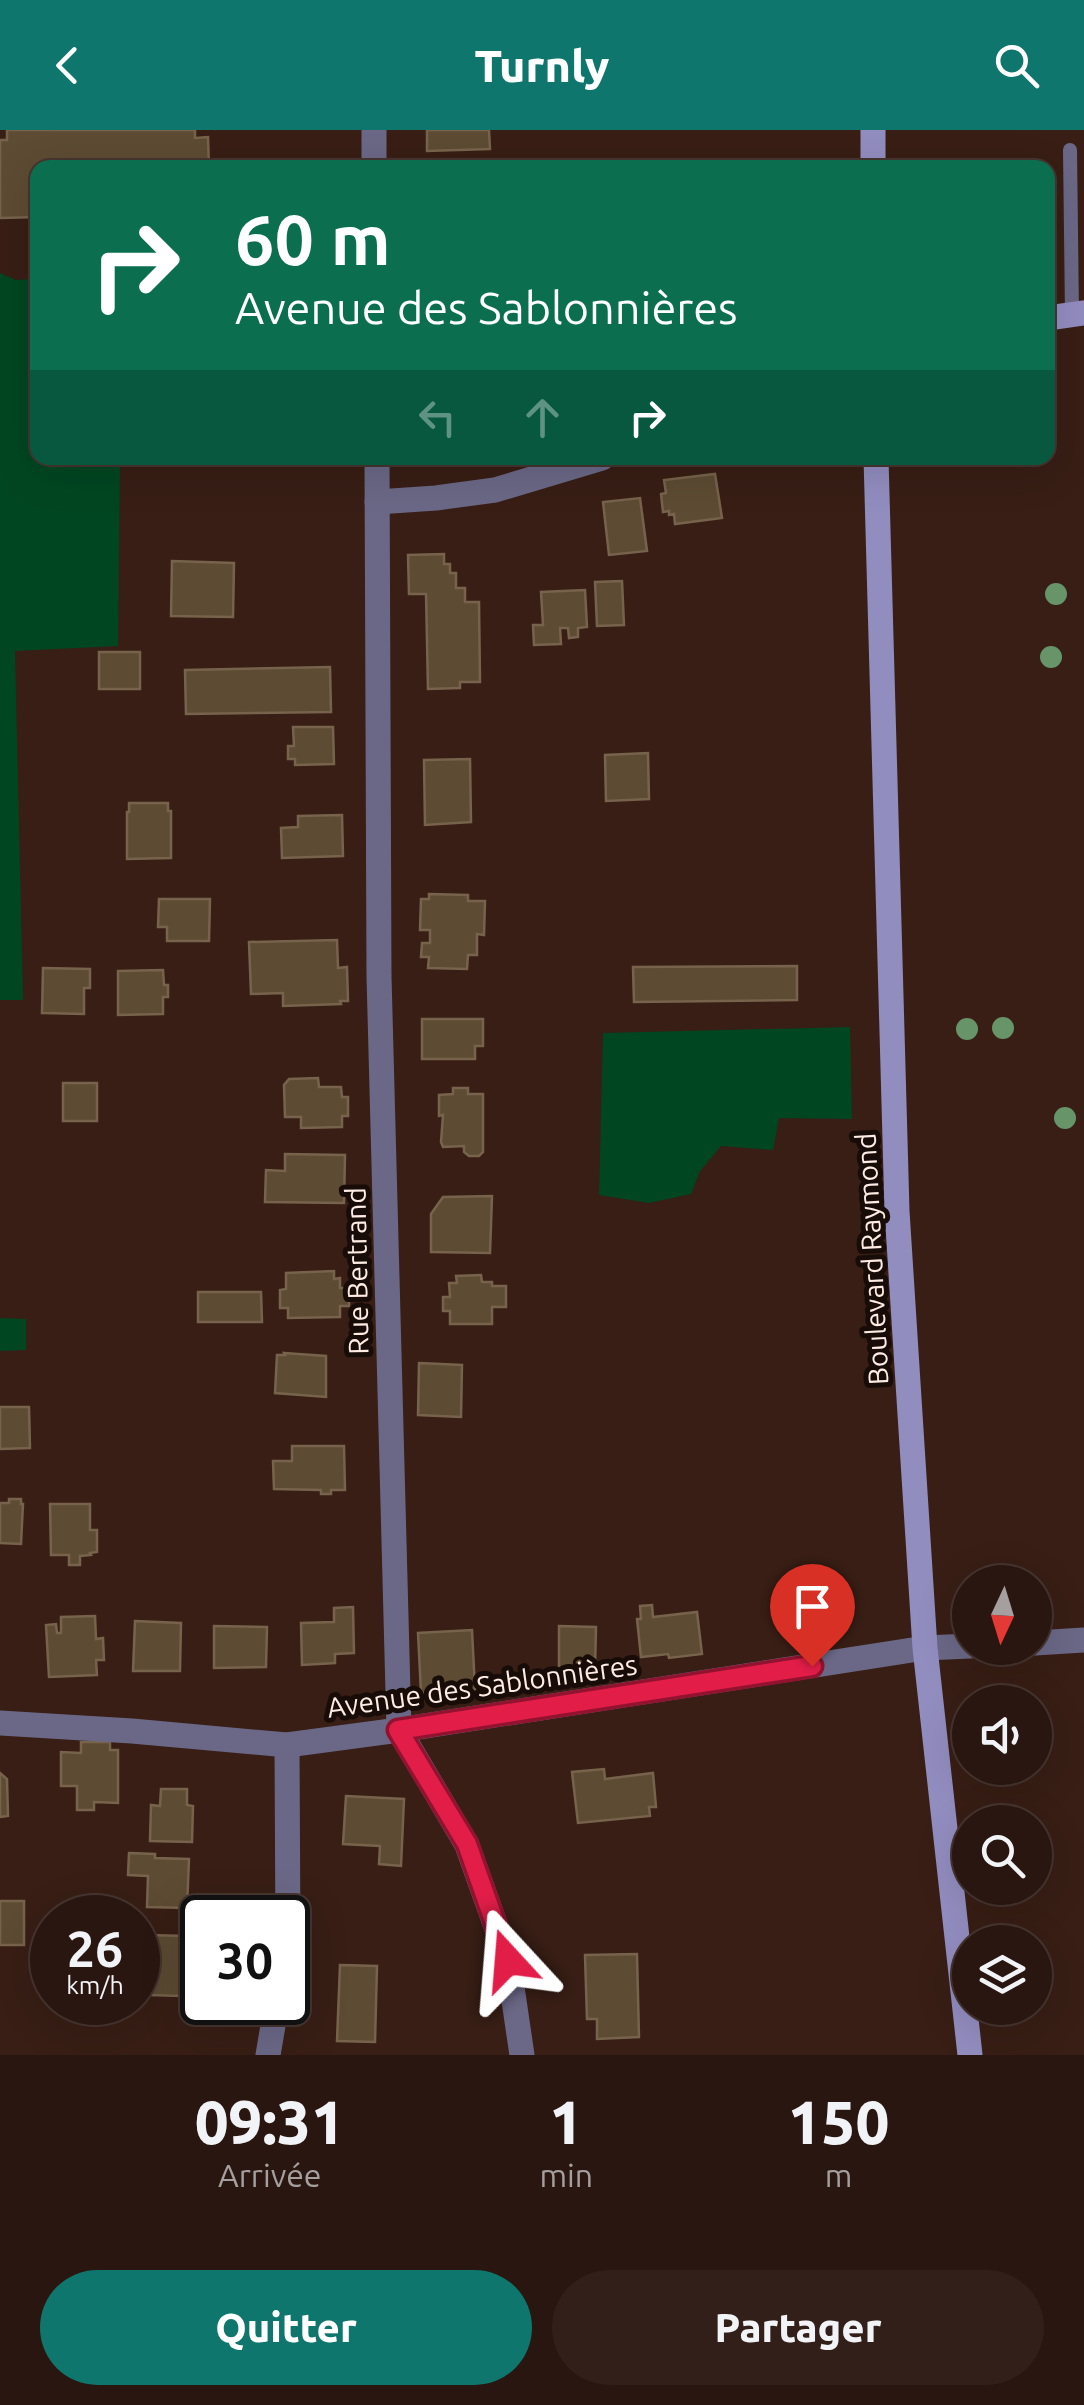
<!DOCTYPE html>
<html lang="fr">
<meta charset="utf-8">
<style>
:root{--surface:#2a1610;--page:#321f19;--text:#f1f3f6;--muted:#a59f9f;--line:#463530;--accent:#0f766e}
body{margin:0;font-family:Ubuntu,sans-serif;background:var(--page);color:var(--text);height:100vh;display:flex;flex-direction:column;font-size:38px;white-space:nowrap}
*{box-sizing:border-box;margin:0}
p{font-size:32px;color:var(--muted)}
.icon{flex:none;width:55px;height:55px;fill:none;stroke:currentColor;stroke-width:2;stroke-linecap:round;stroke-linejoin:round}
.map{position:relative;height:1925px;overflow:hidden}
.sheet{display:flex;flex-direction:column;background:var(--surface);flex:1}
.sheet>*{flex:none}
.hud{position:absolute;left:30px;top:30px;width:1025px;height:305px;border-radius:20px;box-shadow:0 10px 40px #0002,0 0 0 2px var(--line);background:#0b6e4f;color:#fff;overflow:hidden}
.needle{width:65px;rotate:184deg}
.fabs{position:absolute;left:952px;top:1435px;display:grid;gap:20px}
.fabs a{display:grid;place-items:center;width:100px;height:100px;border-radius:50%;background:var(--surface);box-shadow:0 10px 40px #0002,0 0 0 2px var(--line);font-size:50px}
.speed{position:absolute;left:30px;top:1765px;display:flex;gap:20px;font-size:50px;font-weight:700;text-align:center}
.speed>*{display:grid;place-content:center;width:130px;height:130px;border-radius:50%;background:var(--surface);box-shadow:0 10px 40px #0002,0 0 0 2px var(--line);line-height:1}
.speed small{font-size:25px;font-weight:400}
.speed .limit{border:5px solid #111;border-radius:15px;background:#fff;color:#111}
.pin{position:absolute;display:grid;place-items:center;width:85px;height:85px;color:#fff;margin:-102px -42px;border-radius:50% 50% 50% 0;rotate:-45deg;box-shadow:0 0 10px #0007}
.pin .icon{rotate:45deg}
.me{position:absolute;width:110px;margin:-55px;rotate:341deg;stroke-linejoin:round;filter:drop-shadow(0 0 8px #0008)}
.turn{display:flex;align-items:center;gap:35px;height:210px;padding:0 40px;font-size:45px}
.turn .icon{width:130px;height:130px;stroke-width:2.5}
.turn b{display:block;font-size:70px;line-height:85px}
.lanes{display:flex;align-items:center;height:95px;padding:0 40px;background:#0003;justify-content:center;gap:50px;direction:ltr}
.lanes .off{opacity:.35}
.eta{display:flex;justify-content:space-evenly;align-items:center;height:170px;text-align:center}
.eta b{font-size:60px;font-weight:800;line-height:70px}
.action{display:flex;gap:20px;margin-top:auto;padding:20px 40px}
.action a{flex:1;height:115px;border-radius:60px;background:var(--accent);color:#fff;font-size:40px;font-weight:800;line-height:115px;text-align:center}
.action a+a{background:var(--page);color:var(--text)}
header{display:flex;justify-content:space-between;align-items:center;height:130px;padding:0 40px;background:var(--accent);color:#fff;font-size:45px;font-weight:800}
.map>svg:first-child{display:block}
.green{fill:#004621}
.building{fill:#5d4b33;stroke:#77634b;stroke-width:2.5}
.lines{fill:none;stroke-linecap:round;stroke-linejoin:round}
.lane{stroke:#6b6887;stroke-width:14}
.street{stroke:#6b6887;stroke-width:25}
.secondary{stroke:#928dbf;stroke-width:25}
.tree{fill:#679469}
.route-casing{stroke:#92132f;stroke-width:25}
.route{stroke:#e11d48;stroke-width:18}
.labels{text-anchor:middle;stroke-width:10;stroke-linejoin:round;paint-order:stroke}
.street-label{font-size:28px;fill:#fdebe4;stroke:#170c08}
</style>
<header><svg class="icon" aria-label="back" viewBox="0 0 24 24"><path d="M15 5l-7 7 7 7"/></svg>Turnly<svg class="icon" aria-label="search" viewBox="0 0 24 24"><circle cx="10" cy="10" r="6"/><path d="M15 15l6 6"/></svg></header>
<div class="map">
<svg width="1084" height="1925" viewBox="0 0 1084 1925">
<rect width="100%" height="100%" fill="#381e15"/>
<g class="green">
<path d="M0,143L16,150L33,149L34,185H38V328H120L118,516L15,521L23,870H0Z"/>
<path d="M850,897L852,989L779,988L773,1020L721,1016L700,1041L691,1064L649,1073L599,1065L603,903Z"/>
<path d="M0,1188L26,1189V1220L0,1221Z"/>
</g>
<g class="building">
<path d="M7,0H195V8L208,7L209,38H38V87L0,88V10H7Z"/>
<path d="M427,0H489L490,19L427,21Z"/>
<path d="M715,344L722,388L675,394L674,384L669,385V381L663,382L661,364L666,363L664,350Z"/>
<path d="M640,368L647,421L609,425L603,372Z"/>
<path d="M444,424V434H450V443H456V458H465V472H479L480,552H460V558L428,559L426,464H409L408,425Z"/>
<path d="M172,431L234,433L233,487L171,486Z"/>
<path d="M622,451L624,495L597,496L595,452Z"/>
<path d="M585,460L587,497L578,498V507L569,508L568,498H560L561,514L534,515L533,495H543L541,462Z"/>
<rect x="99" y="522" width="41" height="37"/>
<path d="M330,537L331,582L186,584L185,540Z"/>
<path d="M293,597H333L334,634L295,635V629H288V616H294Z"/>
<path d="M648,623L649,669L606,671L605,625Z"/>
<path d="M470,629L471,692L425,695L424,630Z"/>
<path d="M129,673H168V681H171V728L127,729V682H129Z"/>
<path d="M342,685L343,726L282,728L281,698L298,697V686Z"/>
<path d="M429,764L468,765V771H485L484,805L477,804V825H468L467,839L428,838L429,827H421L422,813H430V800H420L421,769H429Z"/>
<path d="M159,769H210L209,811H167V797H158Z"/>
<path d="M337,810L338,838L347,837L348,871H340L341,874L283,876V863L251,864L249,812Z"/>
<path d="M797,836V870L634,872L633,837Z"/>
<path d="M43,838L90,839V858H84V884L42,883Z"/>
<path d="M163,840L164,855H168V867H163V884L118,885V841Z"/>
<path d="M422,889H483V916H475V929H422Z"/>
<path d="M318,948L319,957H341L342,967H348V986H342V997L301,998V987H285L284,955L289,949Z"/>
<rect x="63" y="953" width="34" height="38"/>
<path d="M453,958H468V964H483V1022L479,1026H469L464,1022V1016L443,1017L441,1012L443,985L439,986V965L453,964Z"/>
<path d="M285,1024L345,1025L344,1073L265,1072L266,1040L285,1041Z"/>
<path d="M492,1066L490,1123L431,1122V1084L443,1067Z"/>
<path d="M334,1141V1149L340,1148V1158H349V1176H340V1187L288,1188V1178H280V1160L286,1159V1143Z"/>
<path d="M481,1145L482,1152H492V1156H506V1177H492V1194H450V1181H443V1167H450L449,1153H457L456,1146Z"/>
<path d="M198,1162H261L262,1192H198Z"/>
<path d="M284,1223L326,1226V1267L275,1263L277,1225H285Z"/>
<path d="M419,1233L462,1235L461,1287L418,1285Z"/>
<path d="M0,1277H29L30,1318L0,1319Z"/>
<path d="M292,1316H344L345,1360H331V1364H321V1360L274,1359L273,1331H292Z"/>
<path d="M9,1369H21V1374H23L21,1414L0,1413V1373H9Z"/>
<path d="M50,1374H90V1400H97V1422L90,1423L91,1425L80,1426V1435H69V1425H51Z"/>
<path d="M652,1475L653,1487L697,1482L702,1524L669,1528L668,1524L641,1527L637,1489H641L640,1476Z"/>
<path d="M353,1477L354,1523L335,1524V1533L302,1535L301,1493L334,1492V1478Z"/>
<path d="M95,1486L96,1509L103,1508L104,1530H96L97,1545L49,1547L46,1495L56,1494L57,1503H61V1487Z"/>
<path d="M135,1491L181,1493L180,1541H133Z"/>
<path d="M214,1496L267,1497L266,1537L214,1538Z"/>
<path d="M559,1496L596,1497L595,1538L559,1537Z"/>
<path d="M472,1500L475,1559L421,1563L418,1503Z"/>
<path d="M81,1612H110V1620H118V1673L94,1672V1680H77V1656H61V1622L81,1623Z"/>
<path d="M604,1639L605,1649L653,1643L656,1677H649L650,1686L578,1693L572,1642Z"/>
<path d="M0,1643L7,1649L8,1686L0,1687Z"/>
<path d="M161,1659H187V1675L193,1676L192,1712L150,1711L151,1675L160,1676Z"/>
<path d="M346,1666L404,1669L401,1736L379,1734L380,1716L343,1714Z"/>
<path d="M129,1723L155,1724V1728L189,1729L187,1778L147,1777L148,1746L128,1745Z"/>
<rect x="0" y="1771" width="24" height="44"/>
<path d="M149,1805L185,1806L182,1866L148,1865Z"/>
<path d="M637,1824L639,1907L597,1909V1889H587L585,1825Z"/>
<path d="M340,1835L377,1836L375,1912L337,1911Z"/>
</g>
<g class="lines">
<path class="lane" d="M1070,20L1072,185"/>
<g class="street">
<path d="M374,0V38"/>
<path d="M377,328L379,846L399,1600L467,1715L508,1830L522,1925"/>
<path d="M377,372L436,368L495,360L602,328"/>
<path d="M1035,1513L1084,1510"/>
<path d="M0,1593L132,1601L287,1615L399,1600L925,1518L970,1516"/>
<path d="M287,1615L288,1814"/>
<path d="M268,1925L277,1872"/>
</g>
<g class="secondary">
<path d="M873,0V38"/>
<path d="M1048,188L1084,183"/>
<path d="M876,328L897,1081L925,1518L970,1925"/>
</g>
</g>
<g class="tree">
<circle cx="1056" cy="464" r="11"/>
<circle cx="1051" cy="527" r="11"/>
<circle cx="1003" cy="898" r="11"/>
<circle cx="967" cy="899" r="11"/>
<circle cx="1065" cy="988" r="11"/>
</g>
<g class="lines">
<g class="route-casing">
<path id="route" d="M508,1830L467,1714L398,1600L812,1536"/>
</g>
<use href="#route" class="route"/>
</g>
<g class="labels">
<g class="street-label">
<text transform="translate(872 1129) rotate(-93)" y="10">Boulevard Raymond</text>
<text transform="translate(357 1141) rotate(-91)" y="10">Rue Bertrand</text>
<text transform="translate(482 1556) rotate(-8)" y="10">Avenue des Sablonnières</text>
</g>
</g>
</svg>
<div class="fabs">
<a><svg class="needle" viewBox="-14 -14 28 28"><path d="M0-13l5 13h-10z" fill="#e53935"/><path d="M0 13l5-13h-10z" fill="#a59f9f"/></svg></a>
<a><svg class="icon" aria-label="sound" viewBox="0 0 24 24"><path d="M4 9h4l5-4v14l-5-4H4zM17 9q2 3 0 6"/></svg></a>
<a><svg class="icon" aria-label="search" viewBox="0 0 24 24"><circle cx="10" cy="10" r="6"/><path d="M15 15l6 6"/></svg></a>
<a><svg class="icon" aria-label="layers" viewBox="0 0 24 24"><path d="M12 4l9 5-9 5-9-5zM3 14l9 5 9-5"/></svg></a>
</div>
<div class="speed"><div>26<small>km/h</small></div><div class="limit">30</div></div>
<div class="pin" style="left:812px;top:1536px;background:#d93025"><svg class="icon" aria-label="arrive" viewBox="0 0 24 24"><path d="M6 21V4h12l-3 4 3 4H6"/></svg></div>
<svg class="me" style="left:508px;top:1830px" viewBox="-20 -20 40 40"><path d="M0-17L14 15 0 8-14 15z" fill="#e11d48" stroke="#fff" stroke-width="4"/></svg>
<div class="hud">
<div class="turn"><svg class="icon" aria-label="right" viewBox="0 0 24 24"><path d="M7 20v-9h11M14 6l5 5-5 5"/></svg><div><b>60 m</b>Avenue des Sablonnières</div></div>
<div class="lanes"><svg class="icon off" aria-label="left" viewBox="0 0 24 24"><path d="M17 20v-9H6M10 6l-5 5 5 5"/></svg><svg class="icon off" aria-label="ahead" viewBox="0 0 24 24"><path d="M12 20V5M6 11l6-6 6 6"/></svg><svg class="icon" aria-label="right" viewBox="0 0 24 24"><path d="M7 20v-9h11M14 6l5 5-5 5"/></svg></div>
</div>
</div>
<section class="sheet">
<div class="eta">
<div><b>09:31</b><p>Arrivée</p></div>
<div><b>1</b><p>min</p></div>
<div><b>150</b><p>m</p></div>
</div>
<div class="action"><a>Quitter</a><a>Partager</a></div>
</section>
